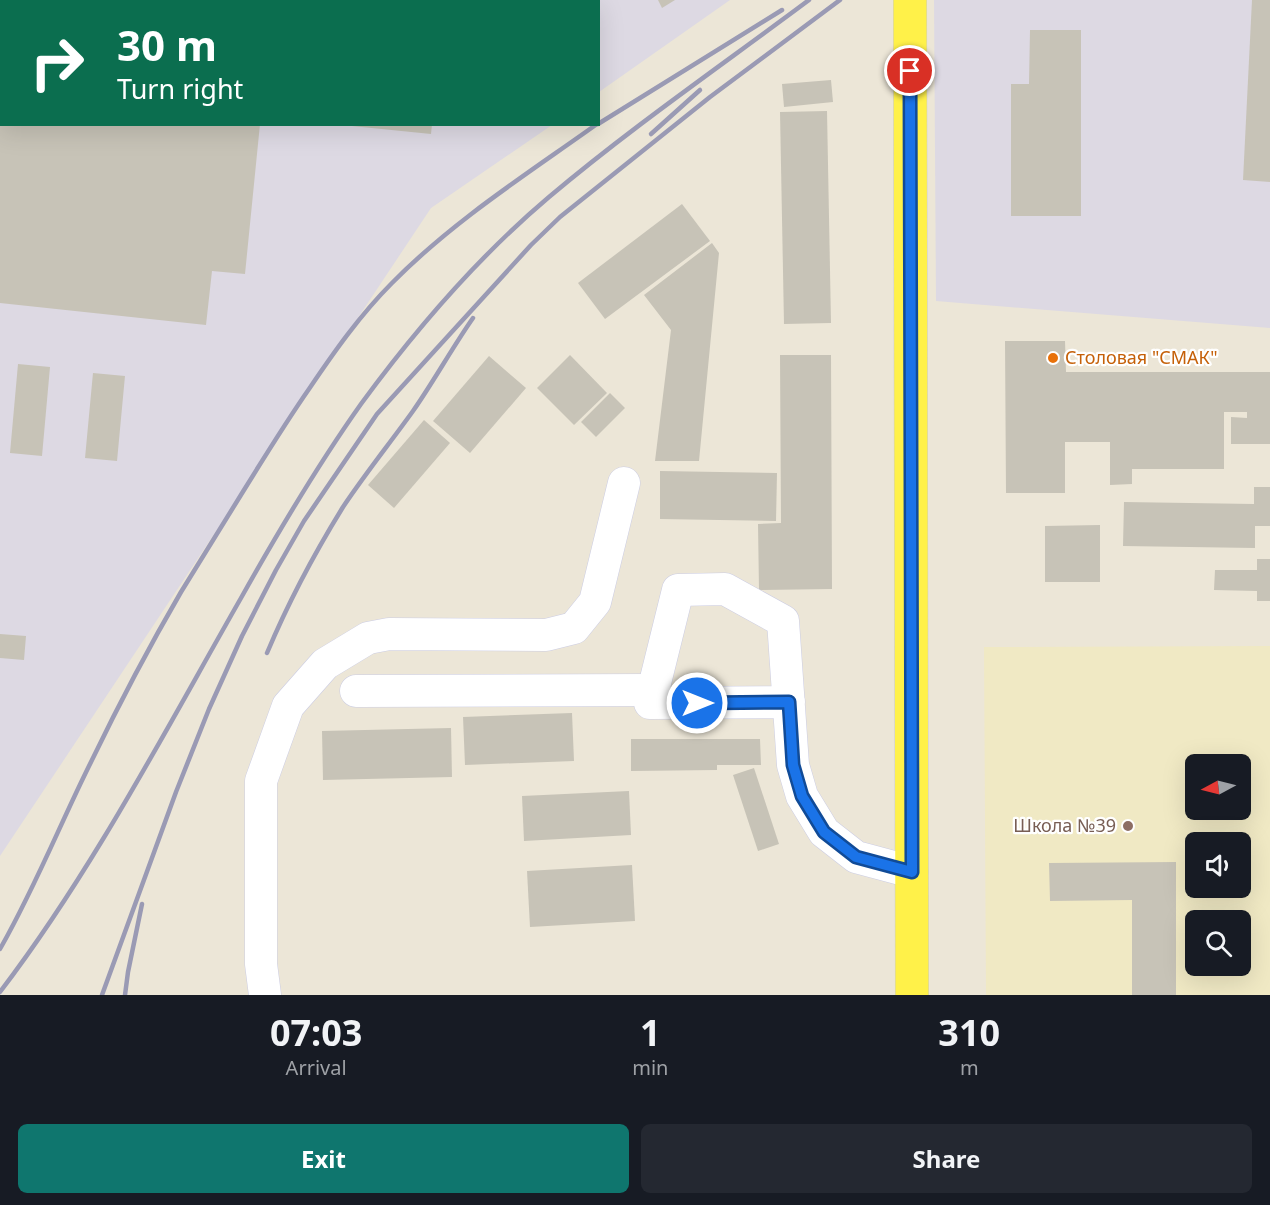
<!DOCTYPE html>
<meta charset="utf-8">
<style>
:root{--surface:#171b24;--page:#242831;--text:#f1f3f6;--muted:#9ea1a6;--accent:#0f766e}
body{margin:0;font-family:"Noto Sans",sans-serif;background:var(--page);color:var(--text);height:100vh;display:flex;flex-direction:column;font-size:22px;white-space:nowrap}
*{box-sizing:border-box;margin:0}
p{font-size:20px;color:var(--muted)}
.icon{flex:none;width:33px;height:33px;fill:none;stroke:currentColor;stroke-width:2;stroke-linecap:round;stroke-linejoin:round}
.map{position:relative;height:995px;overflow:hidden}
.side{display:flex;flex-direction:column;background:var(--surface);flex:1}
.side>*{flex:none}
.hud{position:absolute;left:0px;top:0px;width:600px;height:126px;box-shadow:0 6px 24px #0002;background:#0b6e4f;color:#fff;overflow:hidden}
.needle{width:39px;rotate:263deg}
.tools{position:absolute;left:1185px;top:754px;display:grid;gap:12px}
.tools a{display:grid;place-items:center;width:66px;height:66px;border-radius:9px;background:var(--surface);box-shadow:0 6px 24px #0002;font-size:30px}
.pin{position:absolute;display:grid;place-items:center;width:51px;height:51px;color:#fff;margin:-26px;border:3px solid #fff;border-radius:50%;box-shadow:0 2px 6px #0007}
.me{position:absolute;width:66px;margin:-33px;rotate:90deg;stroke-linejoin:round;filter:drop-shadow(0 0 4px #0008)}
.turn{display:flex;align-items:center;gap:21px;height:126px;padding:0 18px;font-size:27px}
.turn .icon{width:78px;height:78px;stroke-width:2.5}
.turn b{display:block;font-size:42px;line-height:51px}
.eta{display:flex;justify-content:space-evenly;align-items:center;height:102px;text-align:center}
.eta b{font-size:36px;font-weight:700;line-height:42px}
.action{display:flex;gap:12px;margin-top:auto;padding:12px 18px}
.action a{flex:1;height:69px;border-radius:9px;background:var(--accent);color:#fff;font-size:24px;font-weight:700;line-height:69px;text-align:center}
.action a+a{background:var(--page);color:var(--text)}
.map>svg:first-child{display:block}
.industrial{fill:#ddd9e3}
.education{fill:#f0e9c4;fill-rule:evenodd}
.building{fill:#c7c3b7}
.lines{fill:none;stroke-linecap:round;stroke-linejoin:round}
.minor-casing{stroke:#cccde3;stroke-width:33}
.major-casing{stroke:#cbcbcb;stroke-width:34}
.minor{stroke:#fff;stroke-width:32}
.major{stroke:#fff149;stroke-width:33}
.rail{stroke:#9a9ab4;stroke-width:4.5}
.route-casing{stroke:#114b97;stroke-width:15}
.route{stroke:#1a73e8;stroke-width:10}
.food-dot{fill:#e8710a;stroke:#fff;stroke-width:2}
.education-dot{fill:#8d6e63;stroke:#fff;stroke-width:2}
.labels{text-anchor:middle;stroke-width:4.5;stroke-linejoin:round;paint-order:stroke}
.food-label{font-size:18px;fill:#c56008;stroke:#fff;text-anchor:start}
.education-label{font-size:18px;fill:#785e54;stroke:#fff;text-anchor:end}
</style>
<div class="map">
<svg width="1270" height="995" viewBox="0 0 1270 995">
<rect width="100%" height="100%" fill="#ece6d7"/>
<g class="industrial">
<path d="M0,0H730L599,92L598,2H2V124L552,125L431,208L0,856Z"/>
<path d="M934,0H1270V328L936,301Z"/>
</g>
<path class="education" d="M1270,646V995H986L984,647ZM1196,765H1240V810H1196ZM1196,843H1240V888H1196ZM1196,921H1240V966H1196Z"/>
<g class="building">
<path d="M658,0H675L662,8Z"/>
<path d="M1252,0H1270V182L1243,180Z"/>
<path d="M1030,30H1081V216H1011V84H1029Z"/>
<path d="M831,80L833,102L784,107L782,84Z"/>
<path d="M827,111L831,323L784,324L780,112Z"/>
<path d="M0,124H260L245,274L212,271L206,325L0,303Z"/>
<path d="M353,124H432L431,134L352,126Z"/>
<path d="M682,204L710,241L605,319L578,283Z"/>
<path d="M712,243L719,253L699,461H655L671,330L644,295Z"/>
<path d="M1005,341H1065L1066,372H1270V444H1231V417L1247,418V412H1224V469H1132V484L1110,485V442H1065V493H1006Z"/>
<path d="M570,355L607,393L574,425L537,388Z"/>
<path d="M780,355H831L832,589L759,590L758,524L781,523Z"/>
<path d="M489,356L526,388L470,453L433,421Z"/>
<path d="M18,364L50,367L42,456L10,453Z"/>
<path d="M93,373L125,376L117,461L85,458Z"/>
<path d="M610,393L625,408L596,437L581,422Z"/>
<path d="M424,420L450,443L394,508L368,485Z"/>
<path d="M660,471L777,473L776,521L660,519Z"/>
<path d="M1254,487H1270V526H1255V548L1123,546L1124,502L1254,504Z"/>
<path d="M1100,525V582H1045V526Z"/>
<path d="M1257,559H1270V601H1257V591L1214,590L1215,570H1257Z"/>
<path d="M0,634L26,636L24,660L0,658Z"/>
<path d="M572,713L574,761L465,765L463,717Z"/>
<path d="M451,728L452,777L323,780L322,731Z"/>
<path d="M631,739H760L761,765H717V770L631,771Z"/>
<path d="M754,768L779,844L758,851L733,775Z"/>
<path d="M629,791L631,835L524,841L522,796Z"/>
<path d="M1176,862V995H1132V900L1050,901L1049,863Z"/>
<path d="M632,865L635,921L530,927L527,871Z"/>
</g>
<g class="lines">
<g class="minor-casing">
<g id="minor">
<path d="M356,691L653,690"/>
<path d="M789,702L650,703L678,590L725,589L783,621L793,765L802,796L824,832L856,857L912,872"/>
<path d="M265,995L261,964V781L288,706L325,664L368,638L389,634L546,635L574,628L595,602L624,483"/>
</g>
</g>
<g class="major-casing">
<path id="major" d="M910,0L912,995"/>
</g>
<use href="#minor" class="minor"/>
<use href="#major" class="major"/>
<g class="rail">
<path d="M598,124L782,10"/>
<path d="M651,134L700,90"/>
<path d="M267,653C288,603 314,554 343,507C365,474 390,443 413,411C434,381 452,348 473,318"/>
<path d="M0,949C35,888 60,824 91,762C119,704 149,647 181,592C202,558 223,524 244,490C265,456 286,422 309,389C334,352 360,315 392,283C453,221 527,174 597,124"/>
<path d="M0,992C93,870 165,731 241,598C278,532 317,466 361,404C416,329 478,257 549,197C632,127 722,65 809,0"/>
<path d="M102,995L176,792L209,709L242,636L276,570L304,521L377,414L531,245L560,217L710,97L840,0"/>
<path d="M125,995L128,972L142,904"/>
</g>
</g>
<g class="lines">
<g class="route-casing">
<path id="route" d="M697,703L789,702L793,765L802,796L824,832L856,857L912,872L910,71"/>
</g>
<use href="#route" class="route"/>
</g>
<circle class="food-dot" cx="1053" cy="358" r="6"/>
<circle class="education-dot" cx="1128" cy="826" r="6"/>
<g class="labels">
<g class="food-label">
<text x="1065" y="364">Столовая "СМАК"</text>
</g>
<g class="education-label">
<text x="1116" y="832">Школа №39</text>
</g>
</g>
</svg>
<div class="tools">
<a><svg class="needle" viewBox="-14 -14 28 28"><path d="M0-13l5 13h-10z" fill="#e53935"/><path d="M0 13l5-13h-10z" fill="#9ea1a6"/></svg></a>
<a><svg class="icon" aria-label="sound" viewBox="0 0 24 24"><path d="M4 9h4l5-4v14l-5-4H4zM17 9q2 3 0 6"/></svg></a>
<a><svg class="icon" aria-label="search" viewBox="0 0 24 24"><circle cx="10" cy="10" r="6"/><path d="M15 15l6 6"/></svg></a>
</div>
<div class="pin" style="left:910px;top:71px;background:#d93025"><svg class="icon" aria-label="arrive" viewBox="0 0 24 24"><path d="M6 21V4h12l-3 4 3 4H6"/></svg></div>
<svg class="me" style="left:697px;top:703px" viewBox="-20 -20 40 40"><circle r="17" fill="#1a73e8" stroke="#fff" stroke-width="3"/><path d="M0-11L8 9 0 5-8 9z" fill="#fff"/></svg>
<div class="hud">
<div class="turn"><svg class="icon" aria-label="right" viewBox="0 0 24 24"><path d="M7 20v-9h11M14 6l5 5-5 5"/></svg><div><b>30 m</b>Turn right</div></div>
</div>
</div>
<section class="side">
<div class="eta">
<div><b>07:03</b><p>Arrival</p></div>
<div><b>1</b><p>min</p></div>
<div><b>310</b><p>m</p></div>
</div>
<div class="action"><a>Exit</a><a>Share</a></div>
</section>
